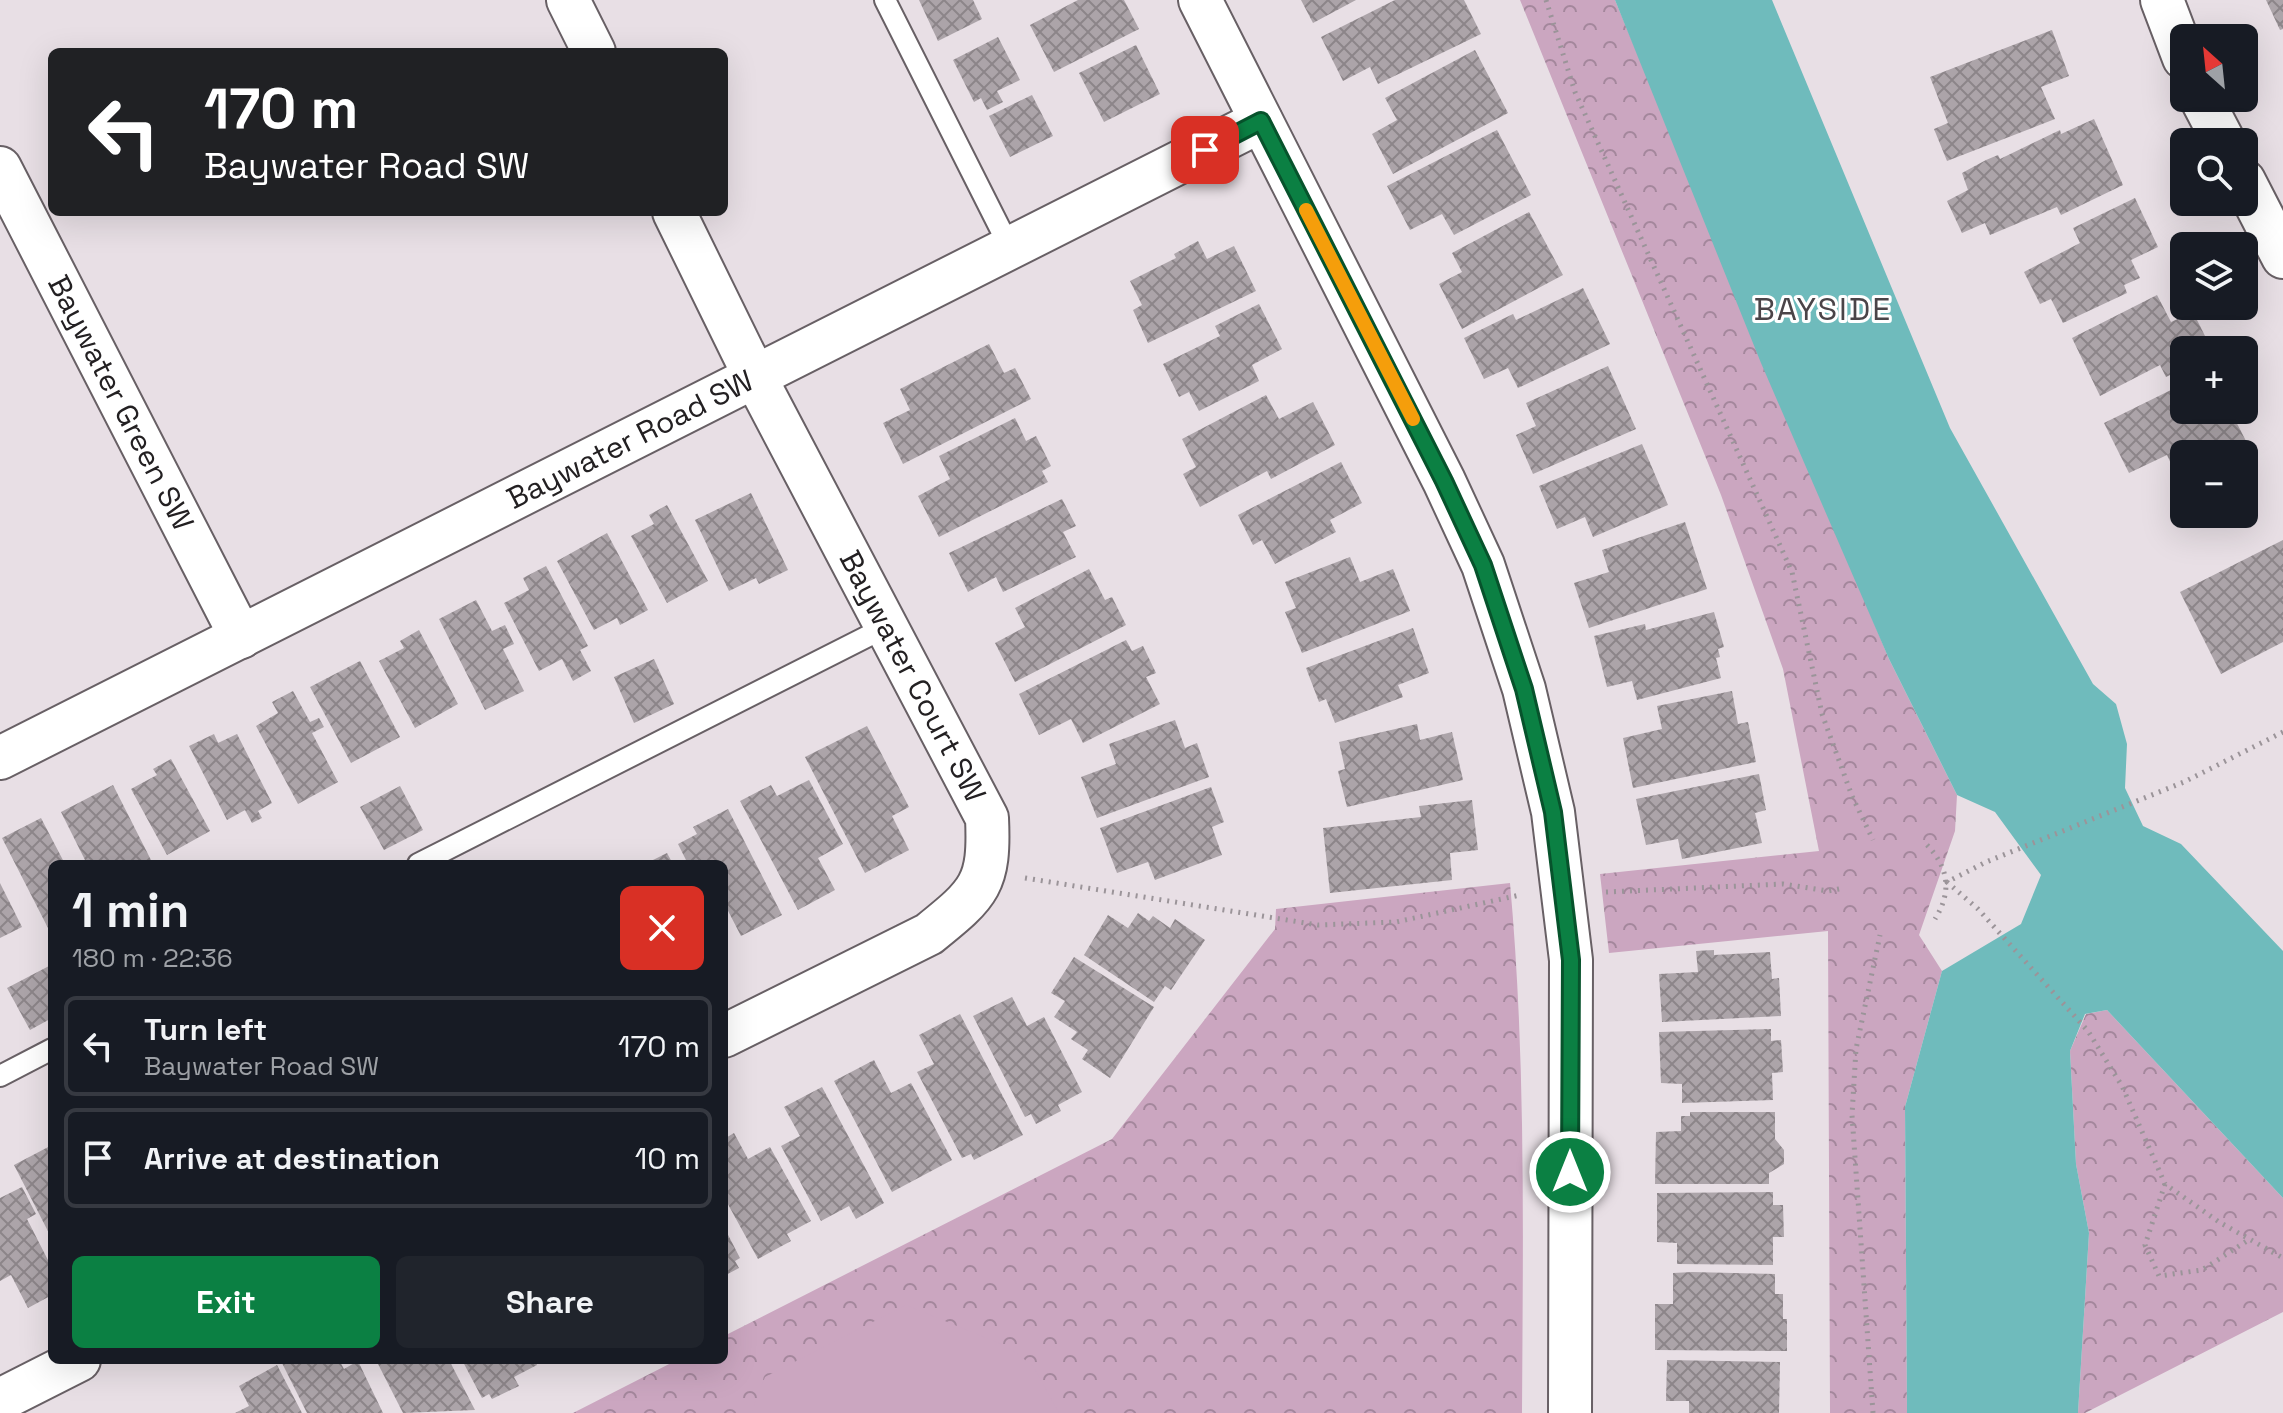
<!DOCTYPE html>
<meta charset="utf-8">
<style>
:root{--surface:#171b24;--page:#20242c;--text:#f1f3f6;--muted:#9ea1a6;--line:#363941;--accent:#0b8043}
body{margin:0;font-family:"Space Grotesk",sans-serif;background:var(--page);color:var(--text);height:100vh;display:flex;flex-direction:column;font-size:30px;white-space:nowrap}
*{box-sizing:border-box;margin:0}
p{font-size:26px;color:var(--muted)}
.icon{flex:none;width:44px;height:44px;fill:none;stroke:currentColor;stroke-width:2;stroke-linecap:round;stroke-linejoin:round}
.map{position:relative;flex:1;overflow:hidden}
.side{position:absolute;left:48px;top:860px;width:680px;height:504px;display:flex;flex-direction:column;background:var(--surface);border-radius:12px;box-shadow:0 8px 32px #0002}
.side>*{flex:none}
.hud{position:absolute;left:48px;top:48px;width:680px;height:168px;border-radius:12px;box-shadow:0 8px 32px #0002;background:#202124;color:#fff;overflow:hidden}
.needle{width:52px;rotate:333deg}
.fabs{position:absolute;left:2170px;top:24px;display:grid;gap:16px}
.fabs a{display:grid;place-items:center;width:88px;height:88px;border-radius:12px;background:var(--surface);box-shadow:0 8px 32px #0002;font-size:40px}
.pin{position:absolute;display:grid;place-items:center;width:68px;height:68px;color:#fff;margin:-34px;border-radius:16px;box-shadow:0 4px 12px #0006}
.me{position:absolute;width:88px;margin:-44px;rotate:0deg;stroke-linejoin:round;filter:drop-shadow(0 0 6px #0008)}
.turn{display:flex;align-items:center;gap:28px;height:168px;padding:0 24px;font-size:36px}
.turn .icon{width:104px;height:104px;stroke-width:2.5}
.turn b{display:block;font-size:56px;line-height:68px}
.round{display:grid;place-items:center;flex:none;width:84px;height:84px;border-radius:12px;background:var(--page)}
.headline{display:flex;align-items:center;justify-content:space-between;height:136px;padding:0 24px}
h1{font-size:48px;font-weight:800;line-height:60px}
.cta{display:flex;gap:16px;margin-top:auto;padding:16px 24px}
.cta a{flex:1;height:92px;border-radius:12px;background:var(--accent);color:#fff;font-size:32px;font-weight:800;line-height:92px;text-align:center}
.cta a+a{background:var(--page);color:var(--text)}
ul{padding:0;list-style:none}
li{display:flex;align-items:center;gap:24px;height:100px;margin:0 16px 12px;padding:0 8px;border:4px solid var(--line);border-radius:12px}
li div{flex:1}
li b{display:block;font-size:30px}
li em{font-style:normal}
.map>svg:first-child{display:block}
.park{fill:url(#park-crowns)}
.garden{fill:#cba6c0}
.water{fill:#6fbbbc}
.building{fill:url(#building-cross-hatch)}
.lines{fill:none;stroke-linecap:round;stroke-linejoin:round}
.service-casing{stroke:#686065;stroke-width:24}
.minor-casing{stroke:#686065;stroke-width:46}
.path{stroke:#9b9499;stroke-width:5;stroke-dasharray:2 6;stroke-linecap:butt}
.service{stroke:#fff;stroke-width:20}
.minor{stroke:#fff;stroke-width:42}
.route-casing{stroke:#07532c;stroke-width:20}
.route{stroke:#0b8043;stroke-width:14}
.slow{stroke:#f59e0b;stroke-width:14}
.labels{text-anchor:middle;stroke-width:6;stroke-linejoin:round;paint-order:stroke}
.street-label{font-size:30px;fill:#232022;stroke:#fff}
.neighbourhood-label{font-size:32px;letter-spacing:2px;fill:#4a4448;stroke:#fff}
</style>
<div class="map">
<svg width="2283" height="1413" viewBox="0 0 2283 1413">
<defs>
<pattern id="park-crowns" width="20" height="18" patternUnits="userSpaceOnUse" patternTransform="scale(2)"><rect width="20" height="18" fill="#cba6c0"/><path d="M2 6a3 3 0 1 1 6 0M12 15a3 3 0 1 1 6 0" fill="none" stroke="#a4879c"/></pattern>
<pattern id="building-cross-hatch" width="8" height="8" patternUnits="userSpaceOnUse" patternTransform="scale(2)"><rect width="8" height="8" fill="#aca4a9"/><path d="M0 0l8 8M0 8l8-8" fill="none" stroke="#8c8589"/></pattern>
</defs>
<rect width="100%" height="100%" fill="#e8dfe5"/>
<g class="park">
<path d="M1520,0H1615L1889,659L1957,795L1955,831L1919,935L1942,971L1905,1107L1907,1413H1830L1828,931L1609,953L1600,874L1819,851L1783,669L1721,495Z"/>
<path d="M1510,883C1526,1059 1523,1236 1522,1413H573L677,1360H724V1336L1112,1139L1275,929L1276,909Z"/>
<path d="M2107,1010L2283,1198V1312L2085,1413H2078L2089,1233L2076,1164L2070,1051L2086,1014Z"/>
</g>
<path class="garden" d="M906,1305L1008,1347L1033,1366L1059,1413H751L765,1377Z"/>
<path class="water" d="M1615,0H1772L1950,428L2093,684L2116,704L2127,744L2125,788L2143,826L2181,844L2283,951V1198L2107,1010L2085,1014L2070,1051L2076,1164L2089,1233L2078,1413H1907L1905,1107L1942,971L2021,924L2041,875L1995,812L1957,795L1889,659L1761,363Z"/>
<g class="building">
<path d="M919,0H973L982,19L938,41Z"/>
<path d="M1078,0H1124L1139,29L1054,72L1030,25Z"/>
<path d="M1301,0H1356L1313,23Z"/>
<path d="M1395,0H1464L1481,34L1378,84L1370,67L1343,81L1321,37Z"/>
<path d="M2266,0H2283V29L2280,30Z"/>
<path d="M2052,30L2069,76L2041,87L2055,119L1947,161L1934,129L1948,123L1930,77Z"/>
<path d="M998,37L1020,80L997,91L1003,102L987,110L981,98L974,102L953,60Z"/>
<path d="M1136,45L1160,94L1104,122L1079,73Z"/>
<path d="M1475,50L1508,113L1393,174L1372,134L1397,120L1385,98Z"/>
<path d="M1032,95L1053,136L1010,157L989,116Z"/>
<path d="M2094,119L2123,185L2061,215L2057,207L1990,235L1985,223L1962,233L1947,201L1968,190L1962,173L1986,160L1998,155L2000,159L2060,130L2061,134Z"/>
<path d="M1497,130L1531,195L1454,235L1442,214L1410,230L1387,186Z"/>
<path d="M2135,198L2158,247L2131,260L2140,278L2124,285L2127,293L2063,323L2051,299L2040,304L2024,272L2080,243L2073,228Z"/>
<path d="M1529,212L1563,275L1462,329L1439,284L1462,272L1452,253Z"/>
<path d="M1198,241L1207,259L1234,246L1256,291L1148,343L1133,310L1142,305L1130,281L1176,258L1174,254Z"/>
<path d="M1583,288L1610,344L1518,388L1508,368L1484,379L1464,338L1513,314L1516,320Z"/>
<path d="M2157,295L2171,322L2193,312L2212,350H2184V368L2166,377L2160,365L2100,396L2072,338Z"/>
<path d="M1259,304L1282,349L1252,365L1259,381L1199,411L1189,392L1179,397L1163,364L1220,336L1215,326Z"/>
<path d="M989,344L1004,373L1015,368L1031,399L903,464L883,423L910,410L900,389Z"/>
<path d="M1608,366L1636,429L1533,474L1516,435L1536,426L1526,403Z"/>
<path d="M2173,389L2184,410H2230L2246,441L2219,454H2184V472L2176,475L2167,455L2129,473L2104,423Z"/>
<path d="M1266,395L1279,419L1313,402L1335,445L1271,479L1267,471L1200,507L1183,474L1196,467L1182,439Z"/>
<path d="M1015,418L1026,441L1036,436L1051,466L1042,471L1048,482L939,537L918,496L950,479L939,456Z"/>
<path d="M1642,444L1668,505L1593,537L1585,517L1557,529L1539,486Z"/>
<path d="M1341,462L1362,503L1330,520L1336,532L1275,564L1262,540L1253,545L1238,515Z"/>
<path d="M751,493L788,570L759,584L756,578L729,591L695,520Z"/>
<path d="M1062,499L1076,526L1063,532L1076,557L1003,592L996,577L968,592L949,553Z"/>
<path d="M667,505L708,581L667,603L631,536L654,524L649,515Z"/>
<path d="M1685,522L1707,589L1589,628L1574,583L1609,572L1602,550Z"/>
<path d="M607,533L648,610L620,625L617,618L594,630L557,561Z"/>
<path d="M2283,540V642L2221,674L2180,592Z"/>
<path d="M1350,557L1360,582L1393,569L1410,611L1302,653L1285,612L1296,608L1285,582Z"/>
<path d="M546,566L588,646L580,650L591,671L573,681L562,659L539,671L504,603L529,590L523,578Z"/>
<path d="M1089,569L1105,600L1112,597L1126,625L1015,682L995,643L1025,627L1015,608Z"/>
<path d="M476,600L492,631L505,625L514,644L503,649L524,691L485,710L439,619Z"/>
<path d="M1714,612L1724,647L1718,649L1720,657L1716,658L1721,678L1637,700L1632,681L1607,687L1594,636L1645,624L1646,630Z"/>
<path d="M1413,628L1429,673L1398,685L1403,697L1335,723L1326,699L1319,702L1306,668Z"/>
<path d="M419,630L458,704L415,728L379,661L404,648L400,641Z"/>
<path d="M1126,640L1132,651L1143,646L1156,673L1146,677L1160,704L1083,743L1071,719L1039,735L1019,694Z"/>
<path d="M654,659L674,704L634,723L614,677Z"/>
<path d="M360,661L400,737L351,763L310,687Z"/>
<path d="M293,691L310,722L319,718L324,727L312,733L338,782L298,804L256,726L278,713L272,702Z"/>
<path d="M1732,691L1738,724L1748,722L1756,762L1633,788L1623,738L1662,729L1657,706Z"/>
<path d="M1175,720L1185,748L1197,743L1209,777L1097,818L1081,777L1116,764L1109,744Z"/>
<path d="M1417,724L1420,740L1452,732L1463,780L1347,807L1338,771L1345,769L1339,742Z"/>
<path d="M867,726L909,807L892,816L909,850L865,873L805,757Z"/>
<path d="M214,734L218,743L237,734L272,803L258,811L262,818L252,823L245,810L227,820L189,746Z"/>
<path d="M171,759L210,831L167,855L131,789L157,775L153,769Z"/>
<path d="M1759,774L1766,810L1755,813L1762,843L1682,859L1678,839L1646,845L1636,799Z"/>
<path d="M809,780L843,844L818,858L835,890L798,910L740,801L771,785L777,796Z"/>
<path d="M113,785L153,864H87L61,812Z"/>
<path d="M400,786L423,830L384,850L360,807Z"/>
<path d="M1211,787L1224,822L1212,827L1222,855L1155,880L1148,862L1117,873L1100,828Z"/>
<path d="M1472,800L1478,850L1450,853L1452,880L1330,893L1323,828L1421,817L1419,806Z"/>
<path d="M728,809L782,915L741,936L724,903V864H688L678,844L697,834L693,827Z"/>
<path d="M41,818L65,864H52V926L48,928L2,838Z"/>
<path d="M667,853L673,864H645Z"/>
<path d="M0,883L22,927L0,938Z"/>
<path d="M1138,913L1149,921L1153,916L1170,928L1175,919L1205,940L1171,990L1165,986L1154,1002L1084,955L1108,915L1128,928Z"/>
<path d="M1714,950V955L1770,952L1772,979L1779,978L1781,1016L1662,1022L1659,974L1698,972L1696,951Z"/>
<path d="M1074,957L1154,1007L1110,1078L1082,1059L1088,1050L1071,1039L1077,1032L1054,1017L1065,1001L1051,993Z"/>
<path d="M49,966L52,972V1018L30,1030L7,988Z"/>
<path d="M1012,997L1027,1026L1044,1017L1082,1092L1058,1105L1061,1111L1036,1124L1031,1114L1025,1117L973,1016Z"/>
<path d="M960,1014L1023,1135L974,1160L971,1154L962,1158L917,1072L934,1064L919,1035Z"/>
<path d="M1771,1029V1041L1781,1040L1783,1072L1772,1073L1773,1100L1682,1103V1084L1661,1083L1659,1032Z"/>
<path d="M874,1060L891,1093L911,1083L952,1160L892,1192L834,1081Z"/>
<path d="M822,1087L884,1203L856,1219L849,1206L821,1221L781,1146L800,1136L784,1107Z"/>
<path d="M1690,1112H1775V1139L1784,1150V1164L1769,1173V1184H1655L1656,1132L1681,1131V1116H1690Z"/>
<path d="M734,1133L748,1159L770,1147L811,1221L787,1234L791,1241L758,1259L724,1197V1139Z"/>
<path d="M52,1145V1239L14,1165Z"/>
<path d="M22,1187L36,1214L27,1219L52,1268V1295L28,1308L11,1275L0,1281V1198Z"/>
<path d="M1773,1192V1205H1783L1784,1237H1773V1265L1677,1264V1243L1657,1242V1193Z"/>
<path d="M724,1227L740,1258L735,1261L739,1268L724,1276Z"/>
<path d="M1692,1272L1775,1274V1294H1783V1319H1787V1351L1655,1350V1304H1673V1273Z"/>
<path d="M339,1360L344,1369L358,1361L383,1413H307L281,1361Z"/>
<path d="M376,1360H449L475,1410L403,1413Z"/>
<path d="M462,1360H535L537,1365L514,1377L519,1386L492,1399L489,1394L482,1398Z"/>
<path d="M1667,1360L1780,1362L1779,1413H1689V1401H1666Z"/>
<path d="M277,1365L302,1413H235L249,1406L239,1386Z"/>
</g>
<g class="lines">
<g class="service-casing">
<g id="service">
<path d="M885,0L1010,248"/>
<path d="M418,864L886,627"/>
<path d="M0,1076L52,1049"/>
</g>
</g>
<g class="minor-casing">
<g id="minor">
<path d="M568,0L594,52"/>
<path d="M1200,0L1444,481L1483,565L1524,689L1553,812L1571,960L1570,1413"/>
<path d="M2162,0L2184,58"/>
<path d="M2201,98L2224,142"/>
<path id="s1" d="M0,168L241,637"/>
<path d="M2244,181L2283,257"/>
<path id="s2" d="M674,212L755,377L987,818C990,884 980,893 929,934L724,1036"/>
<path id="s3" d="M0,758L1261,121"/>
<path d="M0,1400L79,1360"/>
</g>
</g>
<g class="path">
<path d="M1546,0L1575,92L1792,572L1822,714L1852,796L1873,840"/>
<path d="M2283,732L2184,782L1986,862L1947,882L1978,909L2088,1031L2122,1086L2165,1184L2219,1222L2283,1258"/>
<path d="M1927,845C1949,868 1952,892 1935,919"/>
<path d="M1025,878L1318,925L1396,922L1520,895"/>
<path d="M1606,892L1783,884L1828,891L1844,888"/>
<path d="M2165,1184L2145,1245L2159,1276L2202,1270L2250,1239"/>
<path d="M1873,1413L1852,1115L1856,1049L1880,935"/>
</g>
<use href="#service" class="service"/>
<use href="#minor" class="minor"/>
</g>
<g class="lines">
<g class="route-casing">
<path id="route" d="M1205,150L1261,121L1444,481L1483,565L1524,689L1553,812L1571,960L1570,1172"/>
</g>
<use href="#route" class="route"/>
<path class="slow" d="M1306,210L1413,419"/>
</g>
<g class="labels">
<g class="street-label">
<text dy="10" stroke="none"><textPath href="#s1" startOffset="264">Baywater Green SW</textPath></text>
<text dy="10" stroke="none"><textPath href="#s3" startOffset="706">Baywater Road SW</textPath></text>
<text dy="10" stroke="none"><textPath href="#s2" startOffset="522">Baywater Court SW</textPath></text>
</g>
<g class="neighbourhood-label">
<text x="1823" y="320">BAYSIDE</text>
</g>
</g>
</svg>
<div class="fabs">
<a><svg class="needle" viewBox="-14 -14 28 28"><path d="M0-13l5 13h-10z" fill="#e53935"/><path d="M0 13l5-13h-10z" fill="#9ea1a6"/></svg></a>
<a><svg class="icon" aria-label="search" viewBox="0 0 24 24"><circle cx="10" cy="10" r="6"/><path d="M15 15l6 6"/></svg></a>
<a><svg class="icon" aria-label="layers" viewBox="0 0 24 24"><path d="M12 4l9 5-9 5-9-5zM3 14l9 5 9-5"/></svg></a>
<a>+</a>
<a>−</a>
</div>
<div class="pin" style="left:1205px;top:150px;background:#d93025"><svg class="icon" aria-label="arrive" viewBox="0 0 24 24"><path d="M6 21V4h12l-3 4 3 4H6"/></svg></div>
<svg class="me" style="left:1570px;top:1172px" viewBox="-20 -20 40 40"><circle r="17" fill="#0b8043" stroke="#fff" stroke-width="3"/><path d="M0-11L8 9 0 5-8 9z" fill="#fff"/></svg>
<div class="hud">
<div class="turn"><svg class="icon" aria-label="left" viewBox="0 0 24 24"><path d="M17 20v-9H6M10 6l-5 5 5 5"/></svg><div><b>170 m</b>Baywater Road SW</div></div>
</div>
<section class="side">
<div class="headline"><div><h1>1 min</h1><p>180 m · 22:36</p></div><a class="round" style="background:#d93025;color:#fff"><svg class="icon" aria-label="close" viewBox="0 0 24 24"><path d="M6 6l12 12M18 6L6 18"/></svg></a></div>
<ul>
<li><svg class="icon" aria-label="left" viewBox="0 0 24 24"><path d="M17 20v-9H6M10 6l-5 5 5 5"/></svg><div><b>Turn left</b><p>Baywater Road SW</p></div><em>170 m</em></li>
<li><svg class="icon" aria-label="arrive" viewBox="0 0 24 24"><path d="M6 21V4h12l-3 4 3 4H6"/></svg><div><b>Arrive at destination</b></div><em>10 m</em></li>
</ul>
<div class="cta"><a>Exit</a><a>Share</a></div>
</section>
</div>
